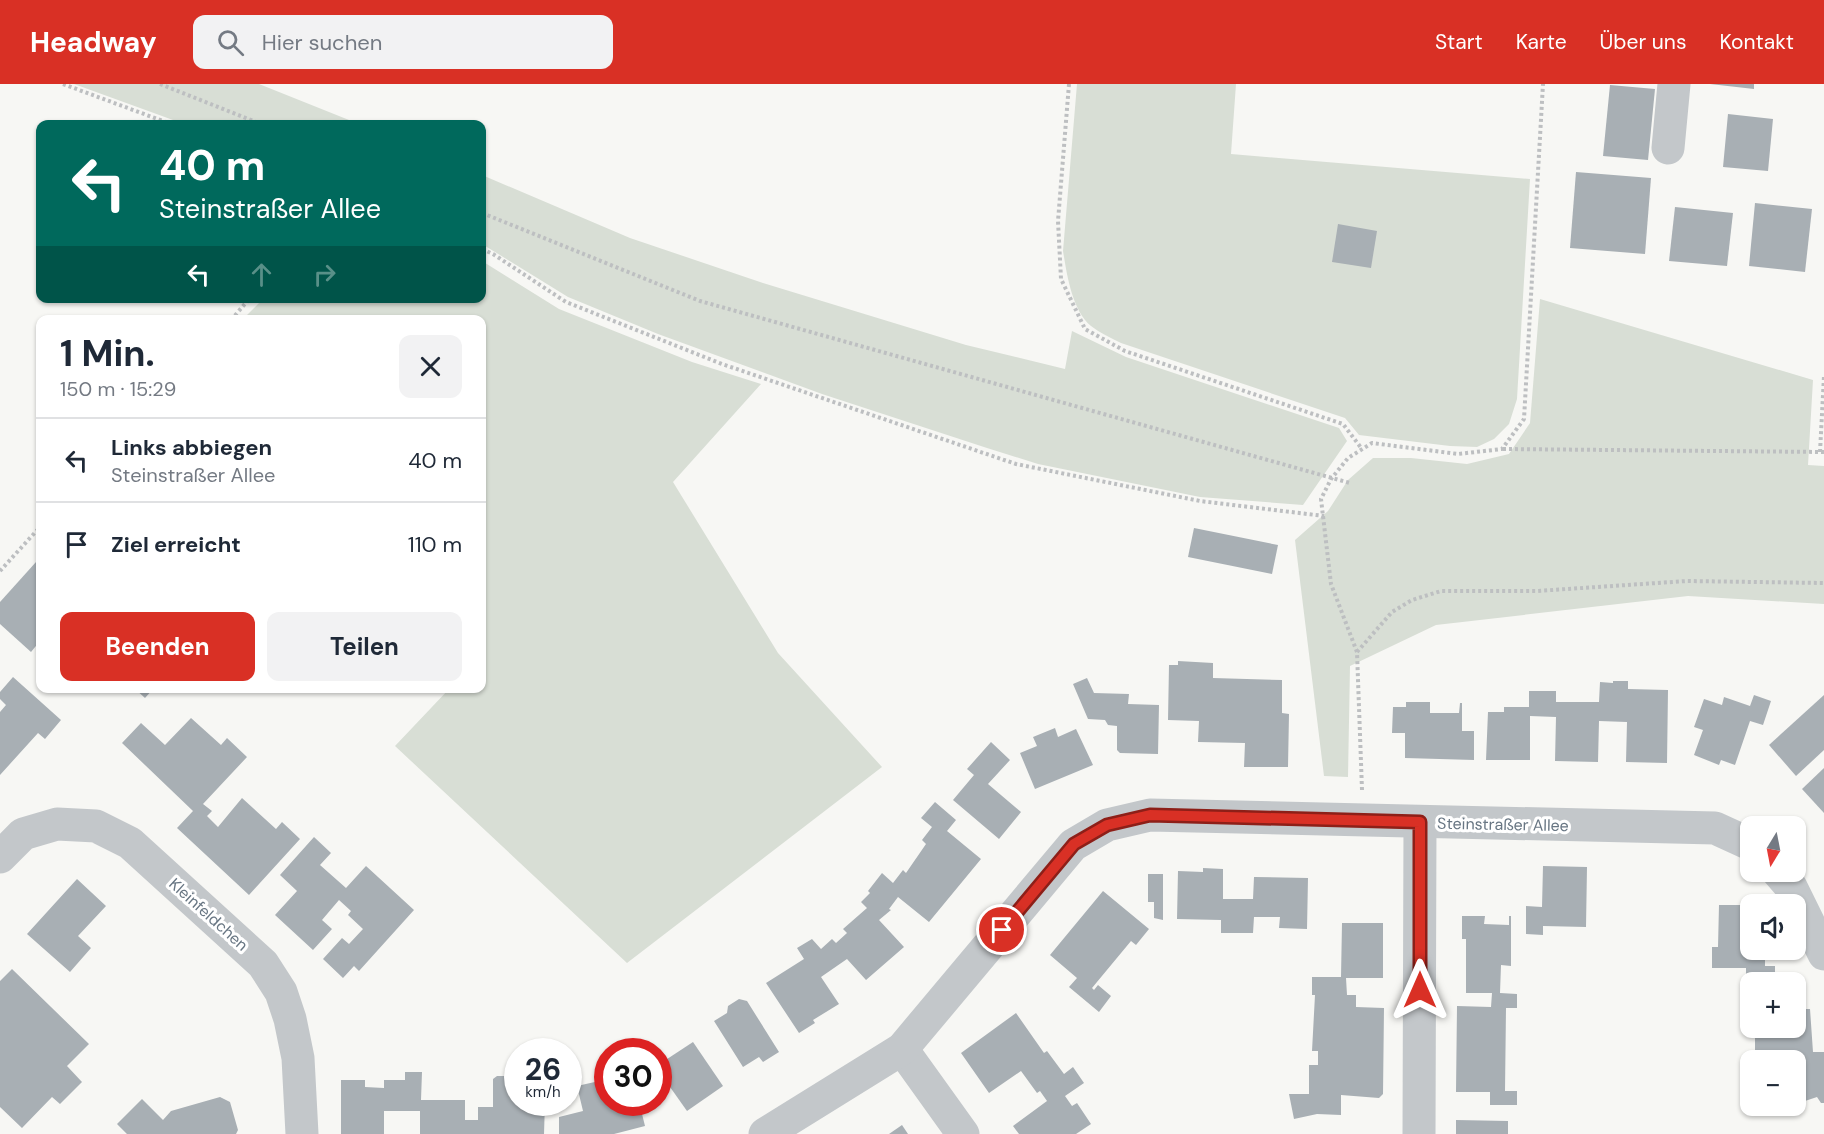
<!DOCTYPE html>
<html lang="de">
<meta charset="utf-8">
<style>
:root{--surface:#fff;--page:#f2f2f3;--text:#1f2937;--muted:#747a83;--line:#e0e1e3;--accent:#d93025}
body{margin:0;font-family:"DM Sans",sans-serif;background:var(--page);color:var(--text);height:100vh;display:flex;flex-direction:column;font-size:22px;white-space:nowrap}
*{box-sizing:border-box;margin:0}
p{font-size:20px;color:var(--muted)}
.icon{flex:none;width:33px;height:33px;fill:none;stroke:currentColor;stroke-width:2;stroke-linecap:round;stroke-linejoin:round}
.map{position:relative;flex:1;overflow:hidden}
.details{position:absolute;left:36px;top:231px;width:450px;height:378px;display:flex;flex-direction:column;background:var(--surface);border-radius:12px;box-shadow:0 2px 4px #0004}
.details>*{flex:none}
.banner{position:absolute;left:36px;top:36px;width:450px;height:183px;border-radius:12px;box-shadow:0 2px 4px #0004;background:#00695c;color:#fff;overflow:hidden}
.needle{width:39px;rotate:190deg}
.buttons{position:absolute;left:1740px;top:732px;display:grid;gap:12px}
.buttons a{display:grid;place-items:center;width:66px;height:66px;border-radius:12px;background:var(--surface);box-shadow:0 2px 4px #0004;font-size:30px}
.speed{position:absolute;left:504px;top:954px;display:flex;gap:12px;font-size:30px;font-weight:700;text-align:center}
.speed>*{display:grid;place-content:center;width:78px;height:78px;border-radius:50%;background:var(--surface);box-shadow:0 2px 4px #0004;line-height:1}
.speed small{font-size:15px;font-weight:400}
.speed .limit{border:9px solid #d22;background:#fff;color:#111}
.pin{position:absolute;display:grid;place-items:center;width:51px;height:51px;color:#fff;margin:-26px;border:3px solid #fff;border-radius:50%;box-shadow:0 2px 6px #0007}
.me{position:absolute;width:66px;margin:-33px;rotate:0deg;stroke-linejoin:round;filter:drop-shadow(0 0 4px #0008)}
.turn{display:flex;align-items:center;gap:21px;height:126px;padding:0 24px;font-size:27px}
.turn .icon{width:78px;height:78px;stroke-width:2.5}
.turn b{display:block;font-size:42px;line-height:51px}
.lanes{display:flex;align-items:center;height:57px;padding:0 24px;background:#0003;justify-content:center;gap:30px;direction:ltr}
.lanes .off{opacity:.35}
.round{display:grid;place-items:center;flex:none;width:63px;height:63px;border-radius:12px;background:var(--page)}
.head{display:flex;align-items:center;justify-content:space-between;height:102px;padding:0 24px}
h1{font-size:36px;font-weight:700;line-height:45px}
.button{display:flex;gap:12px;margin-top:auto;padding:12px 24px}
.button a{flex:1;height:69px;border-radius:12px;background:var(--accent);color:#fff;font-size:24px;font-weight:700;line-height:69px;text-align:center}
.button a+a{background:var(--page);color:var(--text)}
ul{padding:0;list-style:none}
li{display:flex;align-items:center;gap:18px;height:84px;padding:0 24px;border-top:2px solid var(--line)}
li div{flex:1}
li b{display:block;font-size:22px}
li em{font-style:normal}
header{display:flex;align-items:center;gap:36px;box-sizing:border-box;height:84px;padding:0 30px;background:var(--accent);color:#fff}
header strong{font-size:28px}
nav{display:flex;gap:33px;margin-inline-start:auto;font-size:21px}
.search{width:420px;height:54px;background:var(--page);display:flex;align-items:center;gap:15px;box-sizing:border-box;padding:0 21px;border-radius:12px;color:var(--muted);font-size:22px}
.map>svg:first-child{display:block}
.green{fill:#d8ded5}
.building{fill:#a8afb4}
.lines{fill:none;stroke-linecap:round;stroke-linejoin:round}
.path{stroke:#bdbfc1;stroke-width:4;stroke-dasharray:3 3;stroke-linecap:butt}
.minor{stroke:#c3c7ca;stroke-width:33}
.route-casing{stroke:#8d1f18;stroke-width:15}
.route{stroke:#d93025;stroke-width:10}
.labels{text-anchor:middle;stroke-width:6;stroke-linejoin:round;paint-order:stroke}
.street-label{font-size:16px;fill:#687683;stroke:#fff}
</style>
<header>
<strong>Headway</strong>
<div class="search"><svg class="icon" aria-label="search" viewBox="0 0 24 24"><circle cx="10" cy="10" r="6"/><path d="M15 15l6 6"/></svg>Hier suchen</div>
<nav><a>Start</a><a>Karte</a><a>Über uns</a><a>Kontakt</a></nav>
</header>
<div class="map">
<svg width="1824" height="1050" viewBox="0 0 1824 1050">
<rect width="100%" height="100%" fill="#f7f7f4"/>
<g class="green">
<path d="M74,0H259L359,40H184Z"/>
<path d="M1077,0H1236L1231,70L1530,95L1517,315L1509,340L1494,355L1477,363L1450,362L1359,351L1345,334L1121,259C1111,254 1100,249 1091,242C1072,226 1067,191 1063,167Z"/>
<path d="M482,91L630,154L763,199L966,261L1065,285L1072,247L1126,273L1339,344L1347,357L1303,421L1200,413L1038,380L987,364L822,310L658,250L568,213L482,160Z"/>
<path d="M482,177L559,225L692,278L761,300L673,398L778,569L882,683L627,879L395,662L449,605L482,604V236L243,235L263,215L482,214Z"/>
<path d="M1540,215L1813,296L1808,381L1824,382V520L1688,512L1436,541L1350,582L1348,693L1324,692L1295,456L1328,427L1348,396L1373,374H1411L1467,380L1509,370L1530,339Z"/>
</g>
<g class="building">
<path d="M1710,0H1754V5Z"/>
<path d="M1610,1L1655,5L1648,76L1603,72Z"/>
<path d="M1728,30L1773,35L1768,87L1723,83Z"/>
<path d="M1576,88L1651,94L1645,170L1570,164Z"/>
<path d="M1755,119L1812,125L1805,188L1749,182Z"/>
<path d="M1675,123L1733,129L1727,182L1669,177Z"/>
<path d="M1338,140L1377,147L1371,184L1332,178Z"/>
<path d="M1194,444L1278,461L1272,490L1188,473Z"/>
<path d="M36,478L40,482V557L31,568L0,540V518Z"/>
<path d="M1178,577L1213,579V594L1282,596V629L1289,630L1288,683H1244L1245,659L1198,658L1199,637L1168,636L1169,581H1178Z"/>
<path d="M13,593L61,636L45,655L38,649L0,691V628L6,621L0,615V608Z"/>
<path d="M1087,594L1094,609L1129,610L1128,620L1159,621L1158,670L1120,669L1117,666V642L1108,641L1105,636L1088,635L1073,600Z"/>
<path d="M1613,597H1628V605L1668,606L1667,679L1626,678L1627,638L1599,637L1598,678L1555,677L1556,633L1530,632V676H1486L1488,628H1504V623H1529V607H1556V618H1599L1600,598L1613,599Z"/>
<path d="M134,604H154L145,614Z"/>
<path d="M1754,611L1771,617L1763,641L1750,637L1735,681L1721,676L1719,681L1694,671L1703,646L1694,643L1704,615L1722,621L1724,613L1750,622Z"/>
<path d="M1824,611V666L1796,692L1769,661Z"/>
<path d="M1406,618H1430V629H1459L1460,619H1462V647H1474V676L1405,674V649H1392L1393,623H1406Z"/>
<path d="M191,634L221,661L227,654L247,673L203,720L212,727L207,732L218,743L242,714L276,745L282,738L300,755L249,811L177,744L193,727L122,659L141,639L165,661Z"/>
<path d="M1055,644L1058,653L1076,645L1093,681L1035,705L1020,669L1037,662L1033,653Z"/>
<path d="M991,658L1010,676L988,700L1021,728L999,755L953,716L974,691L967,685Z"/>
<path d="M1824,684V729L1802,705Z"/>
<path d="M935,718L956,736L947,747L981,775L929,838L898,813L889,825L891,826L879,836L904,863L866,896L847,875L821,893L839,920L813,936L815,939L799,949L766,899L804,875L797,864L812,855L821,865L832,855L836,859L847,849L843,845L867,824L861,818L870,809L868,807L882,789L893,799L903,786L906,789L926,760L922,756L932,743L921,734Z"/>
<path d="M314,753L331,769L320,781L346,804L366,782L414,826L359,887L354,882L343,894L323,875L342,854L349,860L363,845L348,831L351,827L339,816L322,836L332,845L313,866L275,831L297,807L280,791Z"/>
<path d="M1543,782L1587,783L1586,843L1543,842V851L1526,850V822L1542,823Z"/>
<path d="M1203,784L1223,785V815H1253L1254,793L1308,794L1307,845L1279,844L1280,833H1254L1253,849H1221V836L1177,835L1178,787L1203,788Z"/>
<path d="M1148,790H1163V836L1154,834V818H1148Z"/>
<path d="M77,795L106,822L78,852L91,864L70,888L27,850Z"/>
<path d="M1103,807L1149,845L1136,861L1131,857L1092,904L1094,906L1098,901L1111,912L1099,928L1069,903L1077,894L1050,871Z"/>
<path d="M1719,821H1750V866H1765V882H1775V898H1750V926H1746V884H1712V863H1718Z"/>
<path d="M1462,832H1485L1484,840L1509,841V832H1511V882L1501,881L1500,909L1517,910V924H1506L1505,1007H1517V1021H1490V1008H1456L1457,922L1491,923L1492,909H1466V855H1462Z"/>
<path d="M1342,839H1383V894H1346L1347,911H1356V923L1384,924L1383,1010L1379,1014L1341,1011V1031L1317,1030L1294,1035L1289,1010H1309V981H1318V967H1312L1315,911H1312V893H1341Z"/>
<path d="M12,885L89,960L67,982L82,998L60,1020L52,1013L22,1044L0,1023V897Z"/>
<path d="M739,915L747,917L779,968L763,978L759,973L743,983L714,937L727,929L728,922Z"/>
<path d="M1796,925H1810L1813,968H1824V1019H1821L1817,1013L1796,1020V976H1762V967L1755,968V944H1796Z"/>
<path d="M1016,929L1044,969L1047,967L1064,990L1073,983L1084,999L1065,1012L1072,1022L1077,1019L1091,1040L1076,1050H1019L1013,1042L1047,1017L1040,1007L1037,1009L1021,987L989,1009L961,969Z"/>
<path d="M693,958L723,1002L687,1027L658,986V981Z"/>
<path d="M516,987L518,1018H545L544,1050H420V1027H384V1050H341V996H365V1003L384,1004V996H405V988H422L421,1016H465V1036H478V1023H493V995L497,992H511Z"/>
<path d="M608,995V1018H639L645,1042L614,1050H559V1033L583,1027L577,1002Z"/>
<path d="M220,1013L230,1018L238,1046L236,1050H127L117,1040L142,1015L163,1036L171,1027Z"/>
<path d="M1456,1036L1508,1037V1050H1456Z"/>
<path d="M902,1041L908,1050H889Z"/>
</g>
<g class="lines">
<g class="path">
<path d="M63,0L171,40"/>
<path d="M160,0L261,40"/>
<path d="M1069,0L1058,137L1061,195L1085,245L1125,267L1343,340L1362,365"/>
<path d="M482,129L700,217L1350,399"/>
<path d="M482,165L493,170L566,218L722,280L1016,380L1200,417L1324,432"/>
<path d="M231,236L250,214"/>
<path d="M1503,365L1824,368"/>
<path d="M1820,368L1824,292"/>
<path d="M0,487L40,443"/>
<path d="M1357,568L1392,528L1412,516L1441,507H1537L1687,497L1824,499"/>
<path d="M1362,706L1357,568L1331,500L1321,415L1331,395L1348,374L1372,359L1458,370L1502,365L1524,335L1543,0"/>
</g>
<g class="minor">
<path d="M1668,64L1674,0"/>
<path d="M0,773L23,750L57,740L96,742L130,759L263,880L281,908L290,935L298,974L302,1050"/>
<path d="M1778,788L1791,803L1824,870"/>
<path d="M902,965L963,1050"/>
<path d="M765,1050L902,965L1073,761L1107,741L1150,731L1715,744L1750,760"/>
<path d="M1419,1050L1420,738"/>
</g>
</g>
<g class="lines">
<g class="route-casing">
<path id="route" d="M1002,846L1074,760L1107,741L1150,731L1420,738V906"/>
</g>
<use href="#route" class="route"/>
</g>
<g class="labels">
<g class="street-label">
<text transform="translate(1503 740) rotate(1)" y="6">Steinstraßer Allee</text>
<text transform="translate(209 830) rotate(42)" y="6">Kleinfeldchen</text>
</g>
</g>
</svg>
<div class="buttons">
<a><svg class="needle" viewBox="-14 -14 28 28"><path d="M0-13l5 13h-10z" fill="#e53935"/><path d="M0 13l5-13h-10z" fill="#747a83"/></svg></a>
<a><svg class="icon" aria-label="sound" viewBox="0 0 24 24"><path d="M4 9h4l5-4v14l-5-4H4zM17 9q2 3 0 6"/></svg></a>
<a>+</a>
<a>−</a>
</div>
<div class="speed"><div>26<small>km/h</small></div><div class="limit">30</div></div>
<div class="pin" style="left:1002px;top:846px;background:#d93025"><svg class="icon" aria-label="arrive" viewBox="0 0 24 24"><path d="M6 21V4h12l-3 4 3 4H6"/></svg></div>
<svg class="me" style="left:1420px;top:906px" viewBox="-20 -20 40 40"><path d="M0-17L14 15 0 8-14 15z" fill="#d93025" stroke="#fff" stroke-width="4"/></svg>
<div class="banner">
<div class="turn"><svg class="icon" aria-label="left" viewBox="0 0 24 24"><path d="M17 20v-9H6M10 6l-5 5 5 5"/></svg><div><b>40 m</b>Steinstraßer Allee</div></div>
<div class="lanes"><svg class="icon" aria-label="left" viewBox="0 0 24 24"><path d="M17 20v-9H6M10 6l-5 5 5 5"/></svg><svg class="icon off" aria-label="ahead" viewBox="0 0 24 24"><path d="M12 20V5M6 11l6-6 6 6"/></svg><svg class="icon off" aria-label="right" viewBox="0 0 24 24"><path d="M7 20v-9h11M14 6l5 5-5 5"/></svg></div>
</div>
<section class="details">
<div class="head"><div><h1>1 Min.</h1><p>150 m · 15:29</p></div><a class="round"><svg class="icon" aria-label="close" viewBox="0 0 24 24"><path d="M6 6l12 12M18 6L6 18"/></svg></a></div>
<ul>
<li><svg class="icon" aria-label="left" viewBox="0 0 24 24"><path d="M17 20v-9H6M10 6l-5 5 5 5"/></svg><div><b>Links abbiegen</b><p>Steinstraßer Allee</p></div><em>40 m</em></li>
<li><svg class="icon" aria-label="arrive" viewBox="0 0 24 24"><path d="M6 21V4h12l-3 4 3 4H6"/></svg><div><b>Ziel erreicht</b></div><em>110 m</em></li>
</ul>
<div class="button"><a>Beenden</a><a>Teilen</a></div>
</section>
</div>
